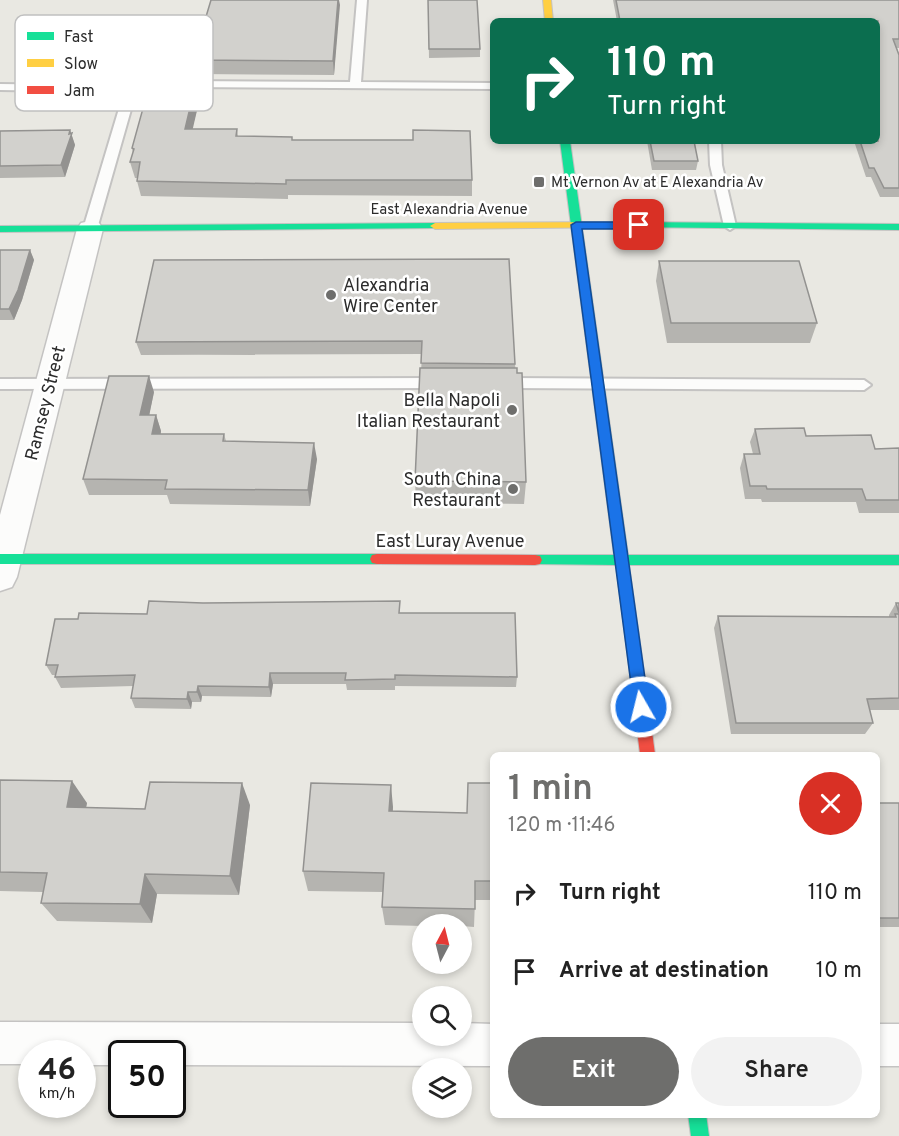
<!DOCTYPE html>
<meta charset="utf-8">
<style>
:root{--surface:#fff;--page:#f2f2f2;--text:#222;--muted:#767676;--accent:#6e6e6c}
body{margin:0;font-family:Overpass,sans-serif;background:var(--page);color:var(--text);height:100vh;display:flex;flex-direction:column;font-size:22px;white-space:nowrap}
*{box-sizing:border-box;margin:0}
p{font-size:20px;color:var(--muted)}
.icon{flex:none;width:33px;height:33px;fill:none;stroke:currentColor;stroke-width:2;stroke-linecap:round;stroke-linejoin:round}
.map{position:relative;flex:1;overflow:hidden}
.details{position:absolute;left:490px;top:752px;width:390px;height:366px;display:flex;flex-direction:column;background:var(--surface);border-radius:9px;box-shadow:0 3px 9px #0003}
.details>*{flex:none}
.top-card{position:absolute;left:490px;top:18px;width:390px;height:126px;border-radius:9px;box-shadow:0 3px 9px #0003;background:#0b6e4f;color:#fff;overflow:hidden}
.needle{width:39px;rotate:7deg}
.fabs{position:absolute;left:412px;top:914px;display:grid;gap:12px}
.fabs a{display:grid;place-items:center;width:60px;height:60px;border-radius:50%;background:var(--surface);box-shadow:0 3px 9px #0003;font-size:30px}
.speed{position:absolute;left:18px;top:1040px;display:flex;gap:12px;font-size:30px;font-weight:700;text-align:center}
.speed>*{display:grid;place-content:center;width:78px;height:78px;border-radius:50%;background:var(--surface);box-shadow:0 3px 9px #0003;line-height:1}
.speed small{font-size:15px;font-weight:400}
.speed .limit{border:3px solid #111;border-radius:9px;background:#fff;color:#111}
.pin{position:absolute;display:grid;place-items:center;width:51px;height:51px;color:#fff;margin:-26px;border-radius:12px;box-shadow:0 3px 9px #0006}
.me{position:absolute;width:66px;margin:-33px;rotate:352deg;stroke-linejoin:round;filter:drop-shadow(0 0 4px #0008)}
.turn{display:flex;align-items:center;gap:21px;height:126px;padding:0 18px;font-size:27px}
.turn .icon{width:78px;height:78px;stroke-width:2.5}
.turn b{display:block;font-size:42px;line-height:51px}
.round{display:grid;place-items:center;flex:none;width:63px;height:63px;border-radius:32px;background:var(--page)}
.overview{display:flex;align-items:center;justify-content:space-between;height:102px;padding:0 18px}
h1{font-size:36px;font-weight:600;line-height:45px;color:var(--accent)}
.button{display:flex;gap:12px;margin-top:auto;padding:12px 18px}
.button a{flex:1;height:69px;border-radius:36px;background:var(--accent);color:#fff;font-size:24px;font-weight:600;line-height:69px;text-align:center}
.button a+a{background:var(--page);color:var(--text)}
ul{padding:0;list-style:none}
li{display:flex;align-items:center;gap:18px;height:78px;padding:0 18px}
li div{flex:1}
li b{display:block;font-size:22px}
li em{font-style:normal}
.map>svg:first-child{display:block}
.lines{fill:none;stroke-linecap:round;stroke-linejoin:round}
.lane-casing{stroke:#c4c3c2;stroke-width:4}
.street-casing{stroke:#c4c3c2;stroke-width:3}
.fast-casing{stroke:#c4c3c2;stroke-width:2}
.slow-casing{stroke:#c4c3c2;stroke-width:2}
.jam-casing{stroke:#c4c3c2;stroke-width:2}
.lane{fill:#fcfcfb;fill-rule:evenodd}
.street{fill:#fcfcfb;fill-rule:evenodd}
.fast{fill:#16e098;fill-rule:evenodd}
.slow{fill:#ffcf43;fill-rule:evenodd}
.jam{fill:#f24e42;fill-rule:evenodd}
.wall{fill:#b5b4b0}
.shaded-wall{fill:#939290}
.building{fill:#d2d1cd;stroke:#939290;stroke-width:1.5}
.route{fill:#1a73e8;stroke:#114b97;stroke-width:1.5}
.poi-dot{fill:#6e6e6c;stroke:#fff;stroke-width:2}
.labels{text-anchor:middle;stroke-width:5;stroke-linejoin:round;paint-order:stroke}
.far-poi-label{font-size:15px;fill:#2c2c2c;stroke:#fff;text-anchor:start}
.far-street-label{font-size:15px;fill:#2c2c2c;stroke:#fff}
.poi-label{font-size:18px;fill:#2c2c2c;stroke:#fff;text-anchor:end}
.street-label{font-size:18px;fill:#2c2c2c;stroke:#fff}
.key{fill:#fff;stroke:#c0c0c0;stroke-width:1.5}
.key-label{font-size:16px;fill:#2c2c2c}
</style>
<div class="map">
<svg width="899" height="1136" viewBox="0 0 899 1136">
<rect width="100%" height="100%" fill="#e9e8e2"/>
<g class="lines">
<g class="lane-casing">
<g id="lane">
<path d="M357,0H367L361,82L494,83V89L187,87L156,92H136L97,229L90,233L83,229L124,92L0,90V84L156,86L187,81L350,82Z"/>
<path d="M709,141H721L722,165L736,226L730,230L724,226L710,165Z"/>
<path d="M440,378L447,383L440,388L0,389V379Z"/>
<path d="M502,378L864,380L871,385L864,390L502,388L495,383Z"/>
</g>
</g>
<g class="street-casing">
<g id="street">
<path d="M90,221L99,223L103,229L17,577L12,587L0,591V515L77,229L81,223Z"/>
<path d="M0,1022L423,1023V1035H462V1023L494,1024V1066L172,1065V1053H122V1065H82V1053H32V1064H0Z"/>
<rect x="878" y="1024" width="21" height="42"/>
</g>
</g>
<g class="fast-casing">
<g id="fast">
<path d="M560,141H570L628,555H899V565H629L641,650L639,654L634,656L629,654L627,650L616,565L530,564L528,560L530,556L535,555H614Z"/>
<path d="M626,222L899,224V230L622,227L621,225Z"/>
<path d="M435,223L439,224V228L0,232V226Z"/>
<path d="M0,554H377L382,555L384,559L382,563L377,564H0Z"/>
<path d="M688,1114H706L709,1136H691Z"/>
</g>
</g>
<g class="slow-casing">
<g id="slow">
<path d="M543,0H551L553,21H545Z"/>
<path d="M626,222L631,225L630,227L435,229L430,226L435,223Z"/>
</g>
</g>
<g class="jam-casing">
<g id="jam">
<path d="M377,554L535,555L540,556L542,560L540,564L535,565L377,564L372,563L370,559L372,555Z"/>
<path d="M634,644L639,646L641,650L655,754H640L627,650L629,646Z"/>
</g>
</g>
<use href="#lane" class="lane"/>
<use href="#street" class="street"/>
<use href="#fast" class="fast"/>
<use href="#slow" class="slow"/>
<use href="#jam" class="jam"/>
</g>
<g class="wall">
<path d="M211,0H339L334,75L198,74L202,89L192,129H237L238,136L292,140L472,180V196L288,195V199L141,196L137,181V178H135L130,162L133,153L132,148L196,74L193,60Z"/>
<path d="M428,0L480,49V57L429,58Z"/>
<path d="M613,0H899V48H897L899,55V197H880L871,177H866L854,141H878V21H617Z"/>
<path d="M70,130L75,145L65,177L0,178V131Z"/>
<path d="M647,141H694L698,161L696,170H652Z"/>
<path d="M0,250H30L34,260L22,300L14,320H0Z"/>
<path d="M154,260L515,364L526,482L524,504L416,503L415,481L422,354L141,355L136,342Z"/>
<path d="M659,261L817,323L810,343H667L656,281Z"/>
<path d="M154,392L149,415H156L161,431V434H224L226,441L317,459L310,506L170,504L167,495H89L83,479Z"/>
<path d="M755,429L806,436L875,449L899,448V513H859L856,502H762L761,499H745L740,468L744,454H753L750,442Z"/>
<path d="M896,603H899V710H870L873,723L865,734H731L714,628L718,616L889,617V615Z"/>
<path d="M400,613L517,677L516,687L395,686V690H347L346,684H273L271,697L202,696L201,702H192L191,709L135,708L131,698L133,686L61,688L55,677V675H52L46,665L78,619L147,614Z"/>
<path d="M0,780L87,803L86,808L145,809L250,805L239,895L157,894L152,923L57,921L41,903L43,892L0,891Z"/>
<path d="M494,783V900H475L474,927L462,926V924H423V926L385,925L382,907L383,892L308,891L303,871L393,807V811L467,813Z"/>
<rect x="878" y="803" width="21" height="124"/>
</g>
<g class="shaded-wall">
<path d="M338,0H339L340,5L334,75L333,61Z"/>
<path d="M198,74L202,89L189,145L185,129Z"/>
<path d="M70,130L75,145L65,177L61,165Z"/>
<path d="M30,250L34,260L22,300L14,320L9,309Z"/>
<path d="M149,376L154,392L146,431L140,415Z"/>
<path d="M156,415L161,431L158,449L152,434Z"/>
<path d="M314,443L317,459L310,506L308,490Z"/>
<path d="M270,673L273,684L271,697L269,687Z"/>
<path d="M198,686L202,696L201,702L197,692Z"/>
<path d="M188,692L192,702L191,709L187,699Z"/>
<path d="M72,781L87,803L81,829L67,807Z"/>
<path d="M242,783L250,805L239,895L230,876Z"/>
<path d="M391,785L393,807L391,832L389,811Z"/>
<path d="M145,874L157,894L152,923L140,904Z"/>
</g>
<g class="building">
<path d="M211,0H338L333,61L193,60Z"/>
<path d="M428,0H477L480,49H429Z"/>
<path d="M616,0H899V39H893L899,55V188H884L874,168H869L860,141H878V21H620Z"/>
<path d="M185,74H198L185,129H237L236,136L292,137V140H413V130L470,131L472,180H286V184L137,181L140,162H130L134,149L132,148L150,83Z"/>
<path d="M70,130L69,134L72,133L61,165L0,166V131Z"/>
<path d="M650,141H694L698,161H654Z"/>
<path d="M0,250H30L18,290L9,309H0Z"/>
<path d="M509,259L515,364L421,363L422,341L136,342L154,260Z"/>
<path d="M659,261H799L817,323H671Z"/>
<path d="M420,368H517V373H522L526,482L415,481Z"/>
<path d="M109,376H149L140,415H156L152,434H224L223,441L314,443L308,490L165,489L167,480L83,479Z"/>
<path d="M804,428L806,436L871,435L875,449L899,448V500H866L862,489H767L766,486H750L744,454H760L755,429Z"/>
<path d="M149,601L203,603L400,601L399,613H515L517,677L395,675V679L345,680L346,673H270L269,687L198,686L197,692H188L187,699L131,698L135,675L55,677L58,665H46L55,619H78L79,613L147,614Z"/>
<path d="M896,603H899V613Z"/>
<path d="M895,614H899V698L867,699L873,723H736L718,616L896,617Z"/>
<path d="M0,780L72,781L67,807L145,809L150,782L242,783L230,876L145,874L140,904L41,903L47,873L0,872Z"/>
<path d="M311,783L391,785L389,811L467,813L468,783H494V881H475V909L382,907L384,873L303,871Z"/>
<rect x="878" y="803" width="21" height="115"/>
</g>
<path class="route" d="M576,222H639L644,225L639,229H582L649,707L646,712L641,714L636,712L634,707L571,225Z"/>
<g class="poi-dot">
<rect x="533" y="176" width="12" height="12" rx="3"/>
<circle cx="331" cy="295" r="6"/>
<circle cx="512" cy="410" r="6"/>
<circle cx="513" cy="489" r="6"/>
</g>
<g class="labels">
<g class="far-poi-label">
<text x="551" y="187">Mt Vernon Av at E Alexandria Av</text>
</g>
<g class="far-street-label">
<text x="449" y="214">East Alexandria Avenue</text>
</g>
<g class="poi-label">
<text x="343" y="291" text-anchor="start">Alexandria<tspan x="343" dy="21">Wire Center</tspan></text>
<text x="500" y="406">Bella Napoli<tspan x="500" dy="21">Italian Restaurant</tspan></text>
<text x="501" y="485">South China<tspan x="501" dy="21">Restaurant</tspan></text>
</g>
<g class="street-label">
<text transform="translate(45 403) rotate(-76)" y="6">Ramsey Street</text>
<text x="450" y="547">East Luray Avenue</text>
</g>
</g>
<rect x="15" y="15" width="198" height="96" rx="9" class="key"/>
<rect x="27" y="32" width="27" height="8" fill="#16e098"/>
<rect x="27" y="59" width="27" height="8" fill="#ffcf43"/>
<rect x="27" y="86" width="27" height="8" fill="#f24e42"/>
<g class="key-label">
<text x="64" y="42">Fast</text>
<text x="64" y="69">Slow</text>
<text x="64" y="96">Jam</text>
</g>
</svg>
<div class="fabs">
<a><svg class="needle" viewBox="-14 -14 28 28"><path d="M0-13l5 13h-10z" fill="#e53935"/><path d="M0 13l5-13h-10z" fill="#767676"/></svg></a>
<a><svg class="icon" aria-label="search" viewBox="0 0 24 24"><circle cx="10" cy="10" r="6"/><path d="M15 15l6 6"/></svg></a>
<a><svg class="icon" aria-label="layers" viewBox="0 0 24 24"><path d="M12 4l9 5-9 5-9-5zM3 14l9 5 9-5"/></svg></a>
</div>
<div class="speed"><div>46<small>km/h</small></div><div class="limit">50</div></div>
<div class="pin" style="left:639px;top:225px;background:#d93025"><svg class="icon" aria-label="arrive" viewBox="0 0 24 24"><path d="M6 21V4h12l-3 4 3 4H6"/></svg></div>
<svg class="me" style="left:641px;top:707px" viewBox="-20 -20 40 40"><circle r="17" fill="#1a73e8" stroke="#fff" stroke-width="3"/><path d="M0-11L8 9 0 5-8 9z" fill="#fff"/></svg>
<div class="top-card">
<div class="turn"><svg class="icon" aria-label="right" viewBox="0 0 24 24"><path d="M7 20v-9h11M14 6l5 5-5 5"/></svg><div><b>110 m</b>Turn right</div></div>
</div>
<section class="details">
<div class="overview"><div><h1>1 min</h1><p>120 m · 11:46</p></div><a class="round" style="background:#d93025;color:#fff"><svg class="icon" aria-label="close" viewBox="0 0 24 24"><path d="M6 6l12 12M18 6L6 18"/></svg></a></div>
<ul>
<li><svg class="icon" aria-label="right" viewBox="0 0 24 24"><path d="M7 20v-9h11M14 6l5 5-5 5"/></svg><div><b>Turn right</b></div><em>110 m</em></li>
<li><svg class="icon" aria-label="arrive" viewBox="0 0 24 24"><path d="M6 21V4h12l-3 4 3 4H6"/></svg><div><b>Arrive at destination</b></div><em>10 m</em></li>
</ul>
<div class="button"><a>Exit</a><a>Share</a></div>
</section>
</div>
